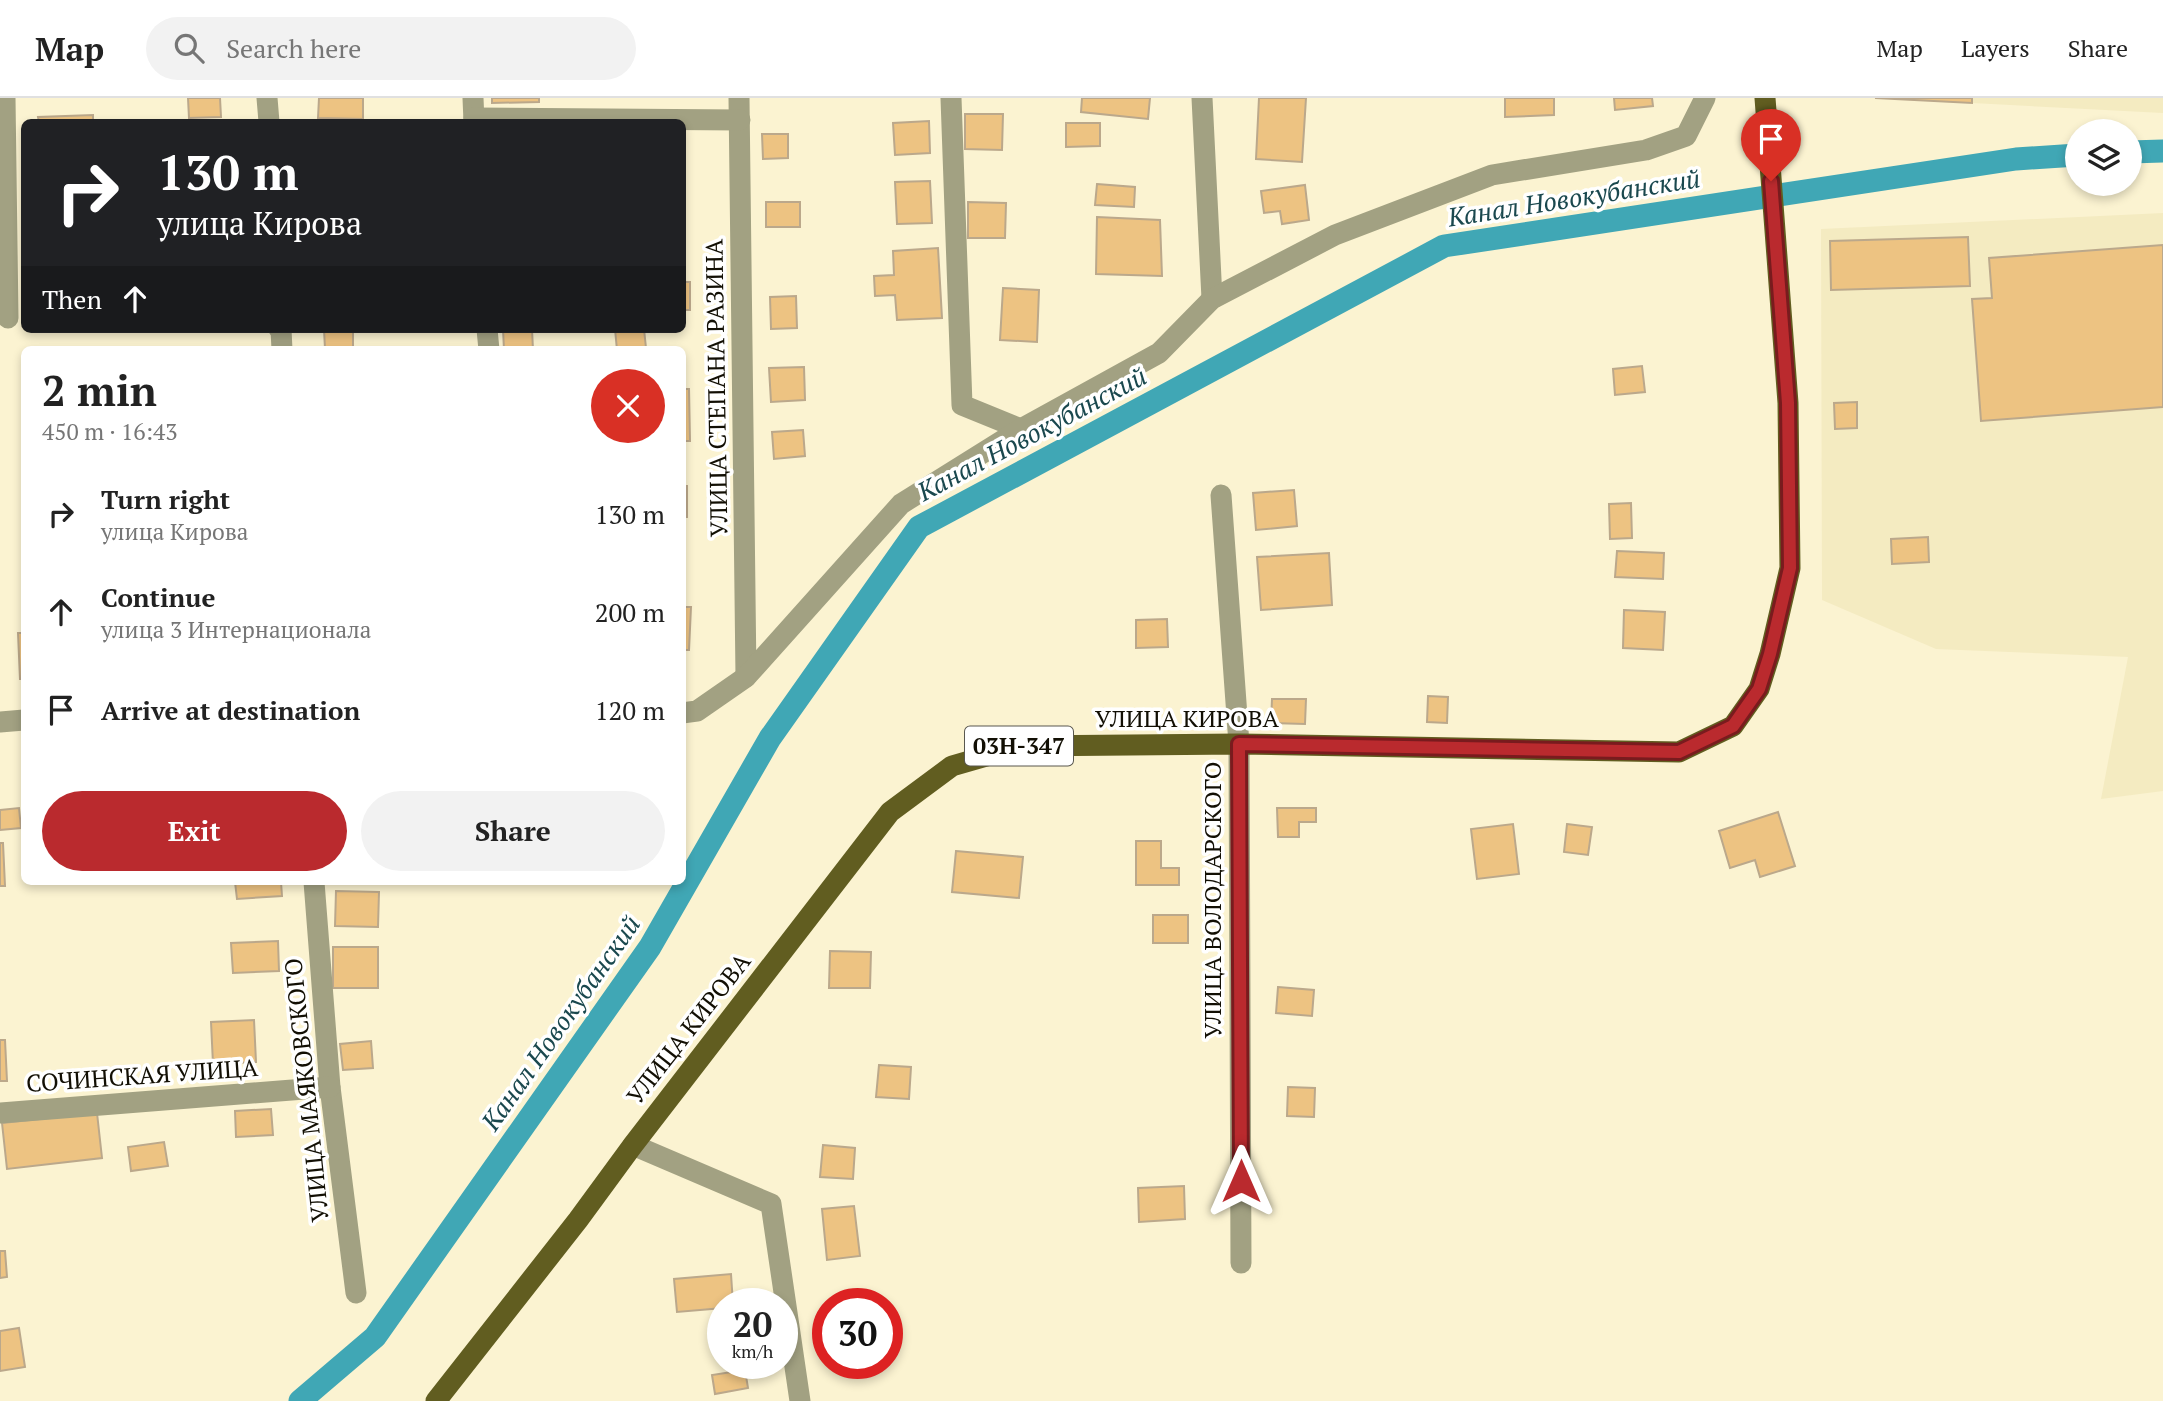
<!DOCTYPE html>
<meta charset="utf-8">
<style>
:root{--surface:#fff;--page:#f2f2f2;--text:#222;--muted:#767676;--line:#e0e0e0;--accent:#ba2a2e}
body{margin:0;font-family:"PT Serif",serif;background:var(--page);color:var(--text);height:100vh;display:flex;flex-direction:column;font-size:26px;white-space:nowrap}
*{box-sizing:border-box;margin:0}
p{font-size:23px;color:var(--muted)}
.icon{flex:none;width:38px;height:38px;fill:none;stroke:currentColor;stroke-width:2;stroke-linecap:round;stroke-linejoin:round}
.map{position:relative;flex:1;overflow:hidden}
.sheet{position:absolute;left:21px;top:248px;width:665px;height:539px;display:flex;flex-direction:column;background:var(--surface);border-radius:10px;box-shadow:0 4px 10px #0003}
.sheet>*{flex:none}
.banner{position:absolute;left:21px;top:21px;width:665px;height:214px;border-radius:10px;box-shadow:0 4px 10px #0003;background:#202124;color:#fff;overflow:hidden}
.fabs{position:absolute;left:2065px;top:21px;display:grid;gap:14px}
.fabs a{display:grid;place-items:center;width:77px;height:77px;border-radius:50%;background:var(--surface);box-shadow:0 4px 10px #0003;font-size:35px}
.speed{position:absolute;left:707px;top:1190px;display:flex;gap:14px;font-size:35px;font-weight:700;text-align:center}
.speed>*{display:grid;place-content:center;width:91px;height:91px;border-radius:50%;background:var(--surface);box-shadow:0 4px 10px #0003;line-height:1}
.speed small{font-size:18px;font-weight:400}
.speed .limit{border:10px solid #d22;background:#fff;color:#111}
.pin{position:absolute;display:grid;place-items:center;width:60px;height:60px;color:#fff;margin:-72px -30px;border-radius:50% 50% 50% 0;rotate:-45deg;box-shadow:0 0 7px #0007}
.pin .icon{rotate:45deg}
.me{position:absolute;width:77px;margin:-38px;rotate:0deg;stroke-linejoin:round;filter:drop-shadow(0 0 5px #0008)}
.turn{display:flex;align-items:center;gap:24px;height:147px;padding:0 21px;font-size:32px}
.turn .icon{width:91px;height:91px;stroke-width:2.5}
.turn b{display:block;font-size:49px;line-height:60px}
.then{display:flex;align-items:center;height:66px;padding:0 21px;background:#0003;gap:14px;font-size:26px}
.round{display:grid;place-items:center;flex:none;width:74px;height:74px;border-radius:37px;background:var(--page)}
.head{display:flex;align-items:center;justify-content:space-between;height:119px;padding:0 21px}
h1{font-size:42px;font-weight:800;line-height:52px}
.primary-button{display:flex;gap:14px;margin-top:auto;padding:14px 21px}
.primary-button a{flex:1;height:80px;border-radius:42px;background:var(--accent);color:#fff;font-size:28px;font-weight:800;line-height:80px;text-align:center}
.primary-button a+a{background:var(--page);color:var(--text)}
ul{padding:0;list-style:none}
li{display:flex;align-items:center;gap:21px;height:98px;padding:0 21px}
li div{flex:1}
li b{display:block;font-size:26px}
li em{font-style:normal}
header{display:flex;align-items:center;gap:42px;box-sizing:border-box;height:98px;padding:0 35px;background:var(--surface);border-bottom:2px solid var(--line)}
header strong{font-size:33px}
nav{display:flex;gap:38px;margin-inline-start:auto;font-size:24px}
.search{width:490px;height:63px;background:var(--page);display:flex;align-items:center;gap:18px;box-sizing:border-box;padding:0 24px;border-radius:38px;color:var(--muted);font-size:26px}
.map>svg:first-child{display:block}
.built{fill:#f4ebc1}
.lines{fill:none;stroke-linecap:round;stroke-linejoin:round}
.canal{stroke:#40a7b5;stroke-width:23}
.building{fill:#edc382;stroke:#bba88b;stroke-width:2}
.minor{stroke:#a2a182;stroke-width:21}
.major{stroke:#615d20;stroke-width:21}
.route-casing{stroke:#791b1e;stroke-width:18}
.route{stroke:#ba2a2e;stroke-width:12}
.labels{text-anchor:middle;stroke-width:7;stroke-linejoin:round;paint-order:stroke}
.shield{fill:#fff;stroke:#59574f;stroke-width:2}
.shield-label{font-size:23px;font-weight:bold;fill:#120f04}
.street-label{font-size:24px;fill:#120f04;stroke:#fff}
.water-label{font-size:26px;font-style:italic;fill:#1a484e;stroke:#fff}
</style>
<header>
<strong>Map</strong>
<div class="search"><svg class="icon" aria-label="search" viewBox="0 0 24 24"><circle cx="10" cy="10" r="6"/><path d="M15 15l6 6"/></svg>Search here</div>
<nav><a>Map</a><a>Layers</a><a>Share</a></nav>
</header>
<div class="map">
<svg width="2163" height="1303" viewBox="0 0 2163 1303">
<rect width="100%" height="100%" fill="#fbf3d1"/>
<g class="built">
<path d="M1875,0H2163V15L1972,5Z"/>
<path d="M2163,115V693L2101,701L2128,559L1936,551L1822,502L1821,131Z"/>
</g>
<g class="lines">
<g class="canal">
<path d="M2130,54L2163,53"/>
<path d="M300,1303L375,1239L650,849L770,640L919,429L1444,148L2016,61L2077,57"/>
</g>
</g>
<g class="building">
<path d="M188,0H220L221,19L189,20Z"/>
<path d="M319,0H363V21L318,20Z"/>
<path d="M492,0H539V4L492,5Z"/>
<path d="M1082,0H1150L1148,21L1081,14Z"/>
<path d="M1259,0H1306L1302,64L1256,61Z"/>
<path d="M1505,0H1554V17L1505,19Z"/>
<path d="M1614,0H1652L1653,8L1615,12Z"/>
<path d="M1875,0H1972V5Z"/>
<path d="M965,16H1003L1002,52L965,51Z"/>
<path d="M93,17V24H39L38,19Z"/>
<path d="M929,23L930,55L895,57L893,25Z"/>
<path d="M1066,25H1100V48L1066,49Z"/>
<path d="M762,36H788V60L763,61Z"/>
<path d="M930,83L932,125L897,126L895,84Z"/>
<path d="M1097,86L1135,89L1134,109L1095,107Z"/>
<path d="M1305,87L1309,122L1282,126L1280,113L1264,115L1261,93Z"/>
<rect x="766" y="104" width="34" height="25"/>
<path d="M968,104L1006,105L1005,140H968Z"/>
<path d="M1097,119L1160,122L1162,178L1096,176Z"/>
<path d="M1968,139L1970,188L1831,192L1830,143Z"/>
<path d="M2163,147V309L1981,323L1972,201L1992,200L1989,160Z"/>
<path d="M938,150L942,220L897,222L895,197L875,198L874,178L894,177L893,153Z"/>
<rect x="682" y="184" width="8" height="28"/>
<path d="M1003,190L1039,192L1037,244L1000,242Z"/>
<path d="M796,198L797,230L771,231L770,199Z"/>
<path d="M324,231H353V250L325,251Z"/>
<path d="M503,231H532L533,252H504Z"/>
<path d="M615,231H644L646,250L617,252Z"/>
<path d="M1642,268L1645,294L1615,297L1613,271Z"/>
<path d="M804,269L805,302L771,304L769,270Z"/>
<path d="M682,291H689L690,343H682Z"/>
<path d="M1857,304V330L1835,331L1834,305Z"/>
<path d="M803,332L805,358L774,361L772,334Z"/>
<rect x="682" y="388" width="5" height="31"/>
<path d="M1294,392L1297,428L1256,432L1253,395Z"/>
<path d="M1631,405L1632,440L1610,441L1609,406Z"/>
<path d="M1928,439L1929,464L1892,466L1891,441Z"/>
<path d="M1617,453L1664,455L1663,481L1615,479Z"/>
<path d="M1329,455L1332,507L1261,512L1257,459Z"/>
<path d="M682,509H691L689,552H682Z"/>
<path d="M1624,512L1665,514L1663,552L1623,550Z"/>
<path d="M1167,521L1168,549L1136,550V522Z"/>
<path d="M18,535H24V581H20Z"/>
<path d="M1428,598L1448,599L1447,625L1427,624Z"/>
<path d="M1272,601H1306L1305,626L1271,625Z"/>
<path d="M19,710L21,730L0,732V712Z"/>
<path d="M1277,710H1316V724H1299V739H1278Z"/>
<path d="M1778,714L1795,768L1760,779L1755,762L1730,770L1719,733Z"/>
<path d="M1513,726L1519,776L1477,781L1471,731Z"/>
<path d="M1567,726L1592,729L1588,757L1564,754Z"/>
<path d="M1136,743H1161V770H1179V787H1136Z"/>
<path d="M0,745H3L5,788H0Z"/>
<path d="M956,753L1023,759L1019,800L952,794Z"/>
<path d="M235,784H281L282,798L237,801Z"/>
<path d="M336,793L379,794L378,829L335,828Z"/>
<rect x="1153" y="817" width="35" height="28"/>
<path d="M278,843L279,873L233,875L231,845Z"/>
<rect x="333" y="849" width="45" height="41"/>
<path d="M830,853L871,854L870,890H829Z"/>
<path d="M1278,889L1314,892L1312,918L1276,915Z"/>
<path d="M254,922L256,964L213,966L211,924Z"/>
<path d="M0,942H5L7,983H0Z"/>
<path d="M371,943L373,970L343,972L340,946Z"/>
<path d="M879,967L911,969L909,1001L876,999Z"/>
<path d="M1288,989L1315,990L1314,1019L1287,1018Z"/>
<path d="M271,1011L273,1037L236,1039L235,1013Z"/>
<path d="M97,1015L102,1060L7,1071L2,1025Z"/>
<path d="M164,1044L168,1068L131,1073L128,1049Z"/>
<path d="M823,1047L855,1050L853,1081L820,1079Z"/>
<path d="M1184,1088L1185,1121L1139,1124L1138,1090Z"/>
<path d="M854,1108L860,1158L827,1162L822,1111Z"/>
<path d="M0,1153H5L7,1179L0,1180Z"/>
<path d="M731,1176L733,1206H723V1210L677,1214L674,1181Z"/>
<path d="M19,1230L25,1269L0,1273V1233Z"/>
<path d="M745,1272L748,1290L715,1296L712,1277Z"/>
</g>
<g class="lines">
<g class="minor">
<path d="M5,0L8,220"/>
<path d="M267,0L269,24"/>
<path d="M473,0L474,24"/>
<path d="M739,0L746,579"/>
<path d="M951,0L962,307L1021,331"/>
<path d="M1202,0L1212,201"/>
<path d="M474,20L740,22"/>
<path d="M279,231H281L282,252"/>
<path d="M487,231L489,252"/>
<path d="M1221,397L1239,646L1241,1165"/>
<path d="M682,615L697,613L746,579L901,406L1021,331L1159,255L1212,201L1335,137L1492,77L1646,52L1686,38L1705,0"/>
<path d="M0,624L24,622"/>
<path d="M314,784L330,989L356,1195"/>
<path d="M0,1015L330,989"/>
<path d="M633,1047L771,1106L800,1303"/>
</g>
<path class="major" d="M436,1303L578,1122L633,1047L890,714L952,668L1021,648L1239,646L1679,654L1733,628L1759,591L1770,556L1790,470L1788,305L1765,0"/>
</g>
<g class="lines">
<g class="route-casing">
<path id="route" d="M1241,1083L1239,646L1679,654L1733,628L1759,591L1770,556L1790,470L1788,305L1771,83"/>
</g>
<use href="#route" class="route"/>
</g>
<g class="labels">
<rect class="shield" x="965" y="628.5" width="108" height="39" rx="5"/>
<g class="shield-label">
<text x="1019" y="656">03Н-347</text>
</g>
<g class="street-label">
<text transform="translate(717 290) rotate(-91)" y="8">УЛИЦА СТЕПАНА РАЗИНА</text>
<text x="1187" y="629">УЛИЦА КИРОВА</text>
<text transform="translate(1213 802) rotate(-90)" y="8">УЛИЦА ВОЛОДАРСКОГО</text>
<text transform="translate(689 931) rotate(-52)" y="8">УЛИЦА КИРОВА</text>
<text transform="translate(142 978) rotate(-4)" y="8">СОЧИНСКАЯ УЛИЦА</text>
<text transform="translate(307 992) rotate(-96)" y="8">УЛИЦА МАЯКОВСКОГО</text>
</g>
<g class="water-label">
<text transform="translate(1574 100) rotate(-9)" y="9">Канал Новокубанский</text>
<text transform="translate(1032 336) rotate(-28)" y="9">Канал Новокубанский</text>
<text transform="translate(561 925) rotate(-55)" y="9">Канал Новокубанский</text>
</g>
</g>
</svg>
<div class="fabs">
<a><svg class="icon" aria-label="layers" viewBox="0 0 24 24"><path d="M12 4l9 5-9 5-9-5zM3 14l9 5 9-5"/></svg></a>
</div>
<div class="speed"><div>20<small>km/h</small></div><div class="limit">30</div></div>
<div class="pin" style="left:1771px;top:83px;background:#d93025"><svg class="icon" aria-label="arrive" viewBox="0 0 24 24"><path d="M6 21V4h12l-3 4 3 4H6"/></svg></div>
<svg class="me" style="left:1241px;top:1083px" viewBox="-20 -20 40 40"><path d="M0-17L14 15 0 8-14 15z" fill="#ba2a2e" stroke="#fff" stroke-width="4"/></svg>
<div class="banner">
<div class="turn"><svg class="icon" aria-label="right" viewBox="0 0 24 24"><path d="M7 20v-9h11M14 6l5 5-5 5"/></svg><div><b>130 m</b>улица Кирова</div></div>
<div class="then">Then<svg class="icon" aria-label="ahead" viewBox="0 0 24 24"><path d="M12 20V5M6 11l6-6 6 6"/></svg></div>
</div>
<section class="sheet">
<div class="head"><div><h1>2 min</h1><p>450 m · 16:43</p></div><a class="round" style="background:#d93025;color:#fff"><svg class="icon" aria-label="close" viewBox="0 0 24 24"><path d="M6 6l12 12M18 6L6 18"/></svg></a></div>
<ul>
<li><svg class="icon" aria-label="right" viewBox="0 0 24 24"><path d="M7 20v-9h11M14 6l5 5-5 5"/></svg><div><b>Turn right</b><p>улица Кирова</p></div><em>130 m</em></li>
<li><svg class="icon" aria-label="ahead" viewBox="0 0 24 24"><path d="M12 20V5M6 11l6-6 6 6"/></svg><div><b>Continue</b><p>улица 3 Интернационала</p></div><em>200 m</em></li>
<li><svg class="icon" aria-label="arrive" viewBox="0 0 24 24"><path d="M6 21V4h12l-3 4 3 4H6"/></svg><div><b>Arrive at destination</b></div><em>120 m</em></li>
</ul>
<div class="primary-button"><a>Exit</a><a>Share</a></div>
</section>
</div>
